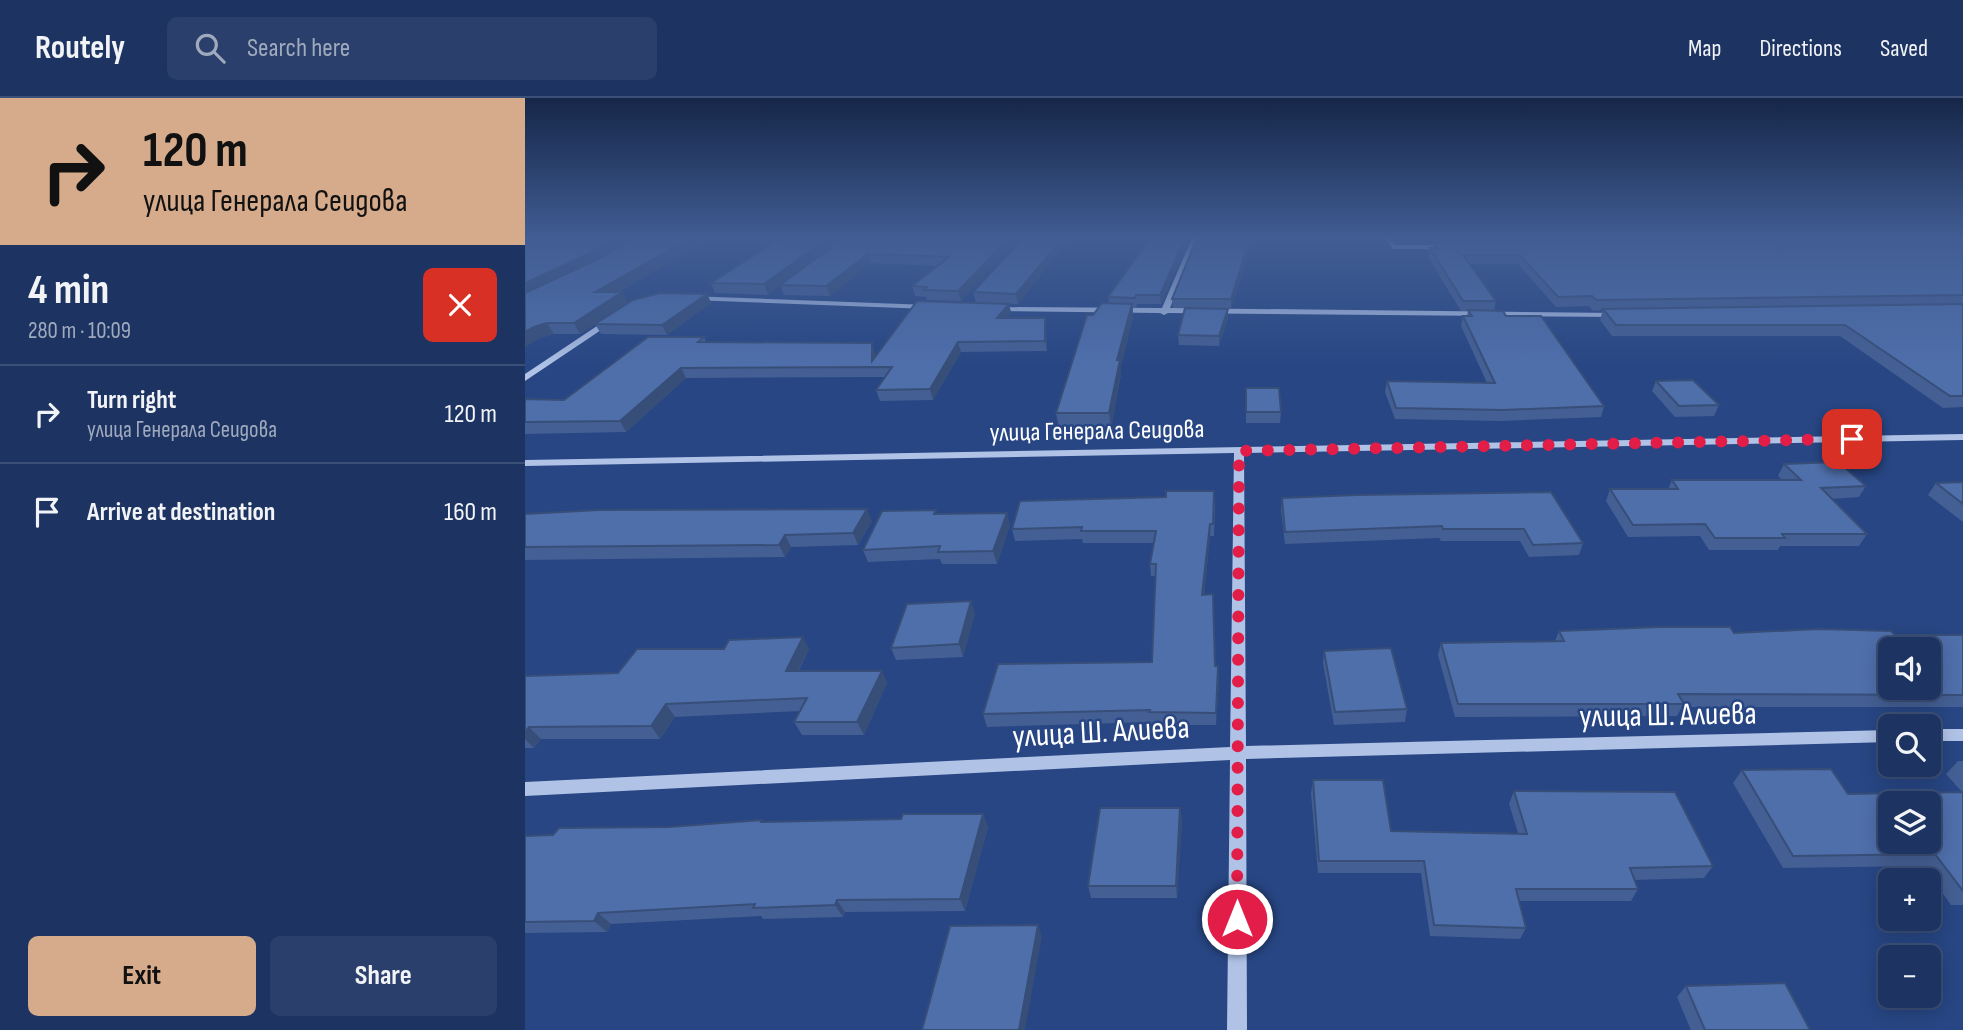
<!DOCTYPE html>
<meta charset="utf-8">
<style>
:root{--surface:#1d3462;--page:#2a3f6b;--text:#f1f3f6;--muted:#a0aabe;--line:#3b4f77;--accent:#d6ab8b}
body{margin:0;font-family:"Sofia Sans Condensed",sans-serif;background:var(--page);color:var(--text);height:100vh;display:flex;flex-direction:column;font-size:26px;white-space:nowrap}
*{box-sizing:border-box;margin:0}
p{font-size:23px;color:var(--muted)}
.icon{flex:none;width:38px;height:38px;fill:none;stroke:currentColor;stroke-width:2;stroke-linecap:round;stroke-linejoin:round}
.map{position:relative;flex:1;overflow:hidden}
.sheet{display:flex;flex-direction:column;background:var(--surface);width:525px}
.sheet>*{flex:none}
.top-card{background:#d6ab8b;color:#111;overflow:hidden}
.controls{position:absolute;left:1353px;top:539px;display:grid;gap:14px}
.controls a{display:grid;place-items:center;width:63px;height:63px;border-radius:10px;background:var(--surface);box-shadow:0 4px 18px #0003,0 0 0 2px var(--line);font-size:35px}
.pin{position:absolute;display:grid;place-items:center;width:60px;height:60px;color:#fff;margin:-30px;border-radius:14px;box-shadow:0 4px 10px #0006}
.me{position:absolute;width:77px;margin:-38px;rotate:0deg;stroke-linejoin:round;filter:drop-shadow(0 0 5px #0008)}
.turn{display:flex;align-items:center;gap:24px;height:147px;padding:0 28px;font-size:32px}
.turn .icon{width:91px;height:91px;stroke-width:2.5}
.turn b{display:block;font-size:49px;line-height:60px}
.round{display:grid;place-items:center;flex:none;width:74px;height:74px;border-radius:10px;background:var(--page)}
.overview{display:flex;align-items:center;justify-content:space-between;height:119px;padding:0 28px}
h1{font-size:42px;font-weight:700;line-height:52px}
.primary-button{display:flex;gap:14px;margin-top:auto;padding:14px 28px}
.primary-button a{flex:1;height:80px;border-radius:10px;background:var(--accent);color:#111;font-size:28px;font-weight:700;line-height:80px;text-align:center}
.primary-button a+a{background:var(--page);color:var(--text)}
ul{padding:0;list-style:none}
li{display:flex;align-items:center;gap:21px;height:98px;padding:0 28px;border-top:2px solid var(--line)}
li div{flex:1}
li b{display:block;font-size:26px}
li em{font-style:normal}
header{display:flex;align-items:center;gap:42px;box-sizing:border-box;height:98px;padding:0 35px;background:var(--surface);border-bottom:2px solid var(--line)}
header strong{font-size:33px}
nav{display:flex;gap:38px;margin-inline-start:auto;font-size:24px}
.search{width:490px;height:63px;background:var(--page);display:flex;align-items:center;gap:18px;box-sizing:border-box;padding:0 24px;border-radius:10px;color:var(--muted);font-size:26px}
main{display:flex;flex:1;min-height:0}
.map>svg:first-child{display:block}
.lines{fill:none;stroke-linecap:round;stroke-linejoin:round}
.minor{fill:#b0c3e7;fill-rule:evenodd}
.wall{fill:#445f93}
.shaded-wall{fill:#374e78}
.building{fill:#4f6fab;stroke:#374e78;stroke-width:2;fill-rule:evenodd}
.route{stroke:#e11d48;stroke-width:12;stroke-dasharray:0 21.6}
.labels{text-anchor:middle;stroke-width:5;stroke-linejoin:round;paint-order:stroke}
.street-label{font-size:26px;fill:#fff;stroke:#274683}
.near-street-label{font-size:32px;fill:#fff;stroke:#274683}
</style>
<header>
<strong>Routely</strong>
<div class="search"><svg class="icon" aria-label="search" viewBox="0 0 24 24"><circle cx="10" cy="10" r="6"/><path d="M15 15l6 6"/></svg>Search here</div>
<nav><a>Map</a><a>Directions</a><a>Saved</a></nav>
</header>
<main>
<section class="sheet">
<div class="top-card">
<div class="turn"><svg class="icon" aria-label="right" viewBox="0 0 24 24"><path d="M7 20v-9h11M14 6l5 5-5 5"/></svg><div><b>120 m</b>улица Генерала Сеидова</div></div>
</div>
<div class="overview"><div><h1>4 min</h1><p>280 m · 10:09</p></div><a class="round" style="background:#d93025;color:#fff"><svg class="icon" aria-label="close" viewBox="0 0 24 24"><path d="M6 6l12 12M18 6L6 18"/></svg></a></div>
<ul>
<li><svg class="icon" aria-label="right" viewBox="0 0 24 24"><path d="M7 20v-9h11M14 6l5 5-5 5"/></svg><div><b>Turn right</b><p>улица Генерала Сеидова</p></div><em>120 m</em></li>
<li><svg class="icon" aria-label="arrive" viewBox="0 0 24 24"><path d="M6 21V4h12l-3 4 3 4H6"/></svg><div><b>Arrive at destination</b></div><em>160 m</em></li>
</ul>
<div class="primary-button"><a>Exit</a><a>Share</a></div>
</section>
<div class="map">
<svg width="1438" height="932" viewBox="0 0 1438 932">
<rect width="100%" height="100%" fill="#274683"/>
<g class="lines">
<g class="minor">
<path d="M667,140H673L645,210L1093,215L1097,217L1093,219L643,215L639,217L635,215L471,213L467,211L471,209L637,210Z"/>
<path d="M860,140H866L870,147H923L926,149L923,151H868Z"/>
<path d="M163,198L404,207L408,209L404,211L166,202H163Z"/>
<path d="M81,222L88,224L0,283V276Z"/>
<path d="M1438,336V342L719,355L721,648L1365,632V644L721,661L722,932H702L705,662L0,698V684L705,649L709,355L0,368V362Z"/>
<rect x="1404" y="631" width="34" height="12"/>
</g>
</g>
<g class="wall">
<path d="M0,140H186L93,194L103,204L55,236H29L15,240Z"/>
<path d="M319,140H495L436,203L402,202L401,199L390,198L387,188L413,168L345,165L305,198L259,197L255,187L243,197L190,195L186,185Z"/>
<path d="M498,140L493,206H484L486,215L482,220H520L521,230L522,253L436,254L408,302L355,303L351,292L360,279L161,280L101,334L0,336V301L39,302L179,239L181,244L350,255V258L451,205L448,194Z"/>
<path d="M622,140H664L636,206H612L611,210L608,209V219L596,268V276L586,330H534L531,315L568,217L584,205L583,199L622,143Z"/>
<path d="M672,140H728L706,211H703V220L694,248L654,247L653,237L660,210H648L647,201Z"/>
<path d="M900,140H1389L903,144Z"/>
<path d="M1438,140V309L1418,310L1315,238H1087L1075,222L1078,212L1068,213L1064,208L1031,209L993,166H945L971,203L969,213L981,218L1079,308L1076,319L976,323L870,321L860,294L862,283L962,285L936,228L938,218H942L943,213H936L903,159L905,150H908L909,144Z"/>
<path d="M182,196L186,205L142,237L76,236L70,226Z"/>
<path d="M1131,283L1194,307L1189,318L1150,319L1127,293Z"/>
<path d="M721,290L756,314L755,325H721Z"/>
<path d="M1259,366L1341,388L1334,399L1306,401L1342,436L1334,448H1255L1253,452H1184L1175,438L1103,439L1081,403L1085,391H1143L1147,382H1257L1253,378Z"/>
<path d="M1438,384V424L1403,397L1411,385Z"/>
<path d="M1026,394L1058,445L1054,457L1004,459L995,443H916L914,440L760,446L756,412L757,400Z"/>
<path d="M690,404L689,438H685L679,497L690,568L694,581L691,627H626L625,624L462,629L458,616L627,564L631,478H626L625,466L629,445H558L557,441L490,443L487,431Z"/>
<path d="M0,416L347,423L333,447L266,449L260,459L0,462Z"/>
<path d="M412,416L485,427L472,466H417L415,461L343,464L338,452Z"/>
<path d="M450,515L438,559L371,562L366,550Z"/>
<path d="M1034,533L1370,537H1438V609H1157L1152,618L930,619L913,557L916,545L1030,543Z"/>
<path d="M284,551L274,573H357L362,585L339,637H277L269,624L275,613L150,619L135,641H16L9,650H0V578L93,575Z"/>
<path d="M799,553L882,611L880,624L809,627L798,565Z"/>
<path d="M1433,663H1438V807H1426L1398,768L1258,770L1208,685L1217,672L1323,696L1437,694L1421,676Z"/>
<path d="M788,682L866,733L993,735L984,706L989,693L1188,768L1179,780L1109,782L1113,791L1106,803H994L1001,830L995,841L905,838L896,775H793L786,695Z"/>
<path d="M655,710L657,722L652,800H566L563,788Z"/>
<path d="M458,716L463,729L440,813L320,814L318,819L238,821L236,818L86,826L82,834L0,835V738L144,729L239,724L376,721Z"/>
<path d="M1161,888L1285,932H1166L1152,899Z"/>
</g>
<g class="shaded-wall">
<path d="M91,140H111L72,164L0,198V185Z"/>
<path d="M166,140H186L75,204L70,194Z"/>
<path d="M303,140H318L243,197L239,186Z"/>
<path d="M484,140H495L436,203L433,193Z"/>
<path d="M538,140H546L493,206L491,196Z"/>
<path d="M660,140H664L636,206L635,197Z"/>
<path d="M725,140H728L706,211V201Z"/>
<path d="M343,156L345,165L305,198L301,188Z"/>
<path d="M97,194L103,204L55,236L49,225Z"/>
<path d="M182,196L186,205L142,237L137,227Z"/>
<path d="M484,206L486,215L474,230L472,220Z"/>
<path d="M607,206L608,219L596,268V276L586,330L584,315L592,262Z"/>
<path d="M703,211V220L694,248V238Z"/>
<path d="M520,220L521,230L522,253L520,243Z"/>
<path d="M22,225L29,236L15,240L0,249V234L9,229Z"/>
<path d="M433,244L436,254L408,302L405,291Z"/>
<path d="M347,245L350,255V269L347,263Z"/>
<path d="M156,270L161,280L101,334L95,323Z"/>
<path d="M342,411L347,423L333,447L328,435Z"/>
<path d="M482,415L485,427L472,466L468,453Z"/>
<path d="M685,426V438L678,509L677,497Z"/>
<path d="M260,437L266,449L260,459L254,447Z"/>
<path d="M446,503L450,515L438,559L434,546Z"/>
<path d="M278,539L284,551L267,586L261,573Z"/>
<path d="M693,568L694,581L691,627V615Z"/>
<path d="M357,573L362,585L339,637L332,624Z"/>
<path d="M141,606L150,619L135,641L126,628Z"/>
<path d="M4,629L16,641L9,650L0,641V634Z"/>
<path d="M655,710L657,722L652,800L651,788Z"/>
<path d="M458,716L463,729L440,813L435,801Z"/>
<path d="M312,802L320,814L318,819L310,807Z"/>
<path d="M73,815L86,826L82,834L69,823Z"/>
<path d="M513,827L517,838L500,932H494Z"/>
</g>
<g class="building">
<path d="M0,140H91L67,154L0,185Z"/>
<path d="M109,140H166L70,194H97L49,225H22L9,229L0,234V195L73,161Z"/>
<path d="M256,140H303L239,186L186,185Z"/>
<path d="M319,140H484L433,193L399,192L402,189L387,188L424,159L343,156L301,188L255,187Z"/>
<path d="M498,140H538L491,196L448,194Z"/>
<path d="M625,140H660L635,197H611L610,200L583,199Z"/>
<path d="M672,140H725L706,201H647Z"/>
<path d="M1438,140V197L1071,202L1067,198L1033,199L995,157H938L971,203H938L905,150H912L909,144Z"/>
<path d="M135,195L182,196L137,227L70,226L108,202Z"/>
<path d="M392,203L484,206L472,220H520V243L433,244L405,291L351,292L367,269L156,270L95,323L0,324V301L39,302L123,239H179L173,244L347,245V263Z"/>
<path d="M577,205L607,206L592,262H595L584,315H531L562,217H568Z"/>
<path d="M1438,206V298H1425L1320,227H1091L1078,211Z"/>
<path d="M660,210L703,211L694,238L653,237Z"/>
<path d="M943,212L978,213L981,218H1016L1079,308L978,312L871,310L862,283L970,285L938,218H947Z"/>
<path d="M1168,282L1194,307L1154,308L1131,283Z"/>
<path d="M721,290H754L756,314H721Z"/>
<path d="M1313,364L1341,388L1296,390L1342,436H1257L1260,440H1190L1180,426L1108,427L1085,391H1153L1147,382H1276L1259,366Z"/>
<path d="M1438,384V406L1411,385Z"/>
<path d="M641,393H689L688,426H685L677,497L688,496L690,568H693L691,615L624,614L625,612L458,616L473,566L627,564L631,466H625L631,433H556L557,429L487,431L495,403L641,399Z"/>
<path d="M1026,394L1058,445L1008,447L999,431H918L917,428L760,434L757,400L832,397Z"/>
<path d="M342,411L328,435L260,437L254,447L0,449V416L74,412Z"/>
<path d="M411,412L409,416L482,415L468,453L413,454L415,448L338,452L357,413Z"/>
<path d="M446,503L434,546L366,550L382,506Z"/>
<path d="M1134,529H1205L1209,535L1294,531L1366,533L1370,537H1438V597L1153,596L1159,606H933L916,545L1039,543L1034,533ZM1365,551H1404V590H1365Z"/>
<path d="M278,539L261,573H357L332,624H269L282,600L141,606L126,628L4,629L0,634V578L93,575L112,551H199L204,542Z"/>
<path d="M866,550L882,611L810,614L799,553Z"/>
<path d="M1306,671L1323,696L1438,694V793L1410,756L1268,758L1217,672ZM1365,705H1404V744H1365Z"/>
<path d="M788,682H858L866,733L1002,736L989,693L1150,694L1188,768L1105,770L1113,791H991L1001,830L909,827L899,763H794Z"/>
<path d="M575,710H655L651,788H563Z"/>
<path d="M378,716H458L435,801L312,802L310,807L228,810L230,806L73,815L69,823L0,824V738L28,737L34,730L144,729L237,722L236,724L376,721Z"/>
<path d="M513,827L494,932H397L425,828Z"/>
<path d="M1260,885L1285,932H1180L1161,888Z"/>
</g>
<linearGradient id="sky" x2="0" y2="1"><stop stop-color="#152648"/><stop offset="0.52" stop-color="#415d93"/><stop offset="1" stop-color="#415d93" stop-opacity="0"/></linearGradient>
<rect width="1438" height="270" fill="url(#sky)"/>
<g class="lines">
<path class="route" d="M712,821L714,353L1327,341"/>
</g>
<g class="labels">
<g class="street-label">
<text transform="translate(572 332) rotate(-1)" y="9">улица Генерала Сеидова</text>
</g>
<g class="near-street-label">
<text transform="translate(1143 616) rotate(-1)" y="11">улица Ш. Алиева</text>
<text transform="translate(576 633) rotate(-3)" y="11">улица Ш. Алиева</text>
</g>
</g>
</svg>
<div class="controls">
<a><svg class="icon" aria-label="sound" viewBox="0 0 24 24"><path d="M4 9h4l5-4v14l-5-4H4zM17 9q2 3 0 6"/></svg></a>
<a><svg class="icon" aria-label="search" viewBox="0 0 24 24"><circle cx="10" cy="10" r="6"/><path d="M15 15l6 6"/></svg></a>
<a><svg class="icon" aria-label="layers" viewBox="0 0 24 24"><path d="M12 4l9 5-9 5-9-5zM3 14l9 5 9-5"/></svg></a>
<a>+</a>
<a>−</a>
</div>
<div class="pin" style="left:1327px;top:341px;background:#d93025"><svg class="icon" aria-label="arrive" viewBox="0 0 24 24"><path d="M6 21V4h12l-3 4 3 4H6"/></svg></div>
<svg class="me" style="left:712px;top:821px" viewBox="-20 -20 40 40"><circle r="17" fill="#e11d48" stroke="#fff" stroke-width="3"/><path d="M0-11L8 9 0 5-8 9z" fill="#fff"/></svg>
</div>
</main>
